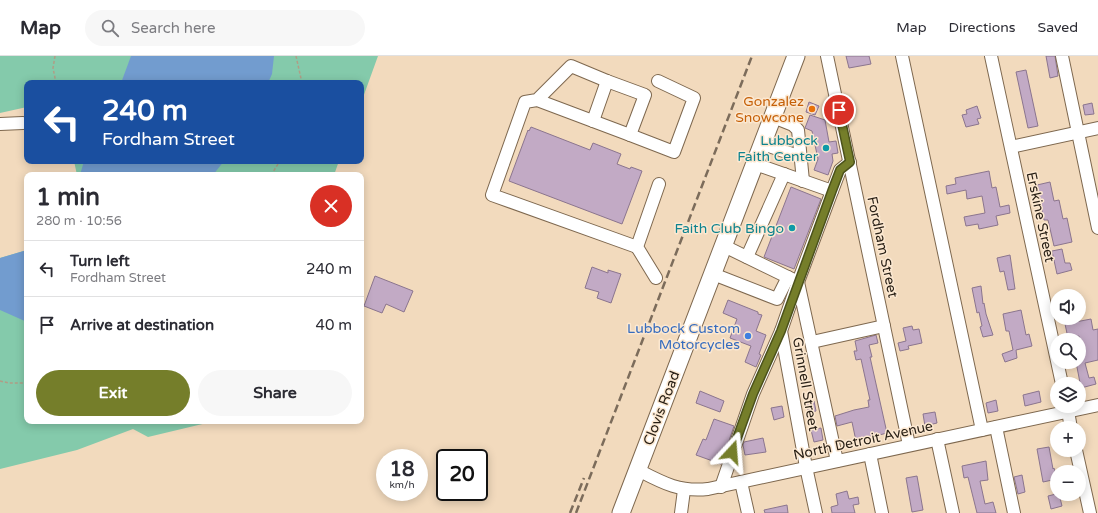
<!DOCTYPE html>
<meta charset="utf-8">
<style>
:root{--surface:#fff;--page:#f7f7f7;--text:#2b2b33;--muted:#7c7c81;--line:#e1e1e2;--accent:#757e2a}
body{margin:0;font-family:"Varela Round",sans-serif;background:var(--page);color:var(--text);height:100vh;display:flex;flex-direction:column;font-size:15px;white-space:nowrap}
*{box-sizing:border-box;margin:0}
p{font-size:13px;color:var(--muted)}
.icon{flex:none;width:22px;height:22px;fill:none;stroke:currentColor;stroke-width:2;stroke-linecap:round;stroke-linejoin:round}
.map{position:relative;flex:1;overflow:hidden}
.side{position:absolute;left:24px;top:116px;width:340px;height:252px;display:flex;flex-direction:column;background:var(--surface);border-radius:8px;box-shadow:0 2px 10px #0003}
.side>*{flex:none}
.hud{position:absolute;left:24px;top:24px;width:340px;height:84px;border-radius:8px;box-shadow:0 2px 10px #0003;background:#1a4fa0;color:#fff;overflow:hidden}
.buttons{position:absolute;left:1050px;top:233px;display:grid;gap:8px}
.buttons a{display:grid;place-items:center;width:36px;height:36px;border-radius:50%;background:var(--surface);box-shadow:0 2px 10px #0003;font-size:20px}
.speed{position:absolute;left:376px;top:393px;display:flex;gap:8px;font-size:20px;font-weight:700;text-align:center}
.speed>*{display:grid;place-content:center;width:52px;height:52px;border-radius:50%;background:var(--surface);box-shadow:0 2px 10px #0003;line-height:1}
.speed small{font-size:10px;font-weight:400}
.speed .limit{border:2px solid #111;border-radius:6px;background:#fff;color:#111}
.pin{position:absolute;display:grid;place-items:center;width:34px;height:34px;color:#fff;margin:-17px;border:2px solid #fff;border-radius:50%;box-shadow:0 1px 4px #0007}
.me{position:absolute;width:44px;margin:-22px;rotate:19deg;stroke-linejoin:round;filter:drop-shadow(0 0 3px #0008)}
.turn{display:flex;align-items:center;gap:14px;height:84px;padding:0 12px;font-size:18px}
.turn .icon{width:52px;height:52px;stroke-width:2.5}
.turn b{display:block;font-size:28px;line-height:34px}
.round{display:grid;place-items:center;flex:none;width:42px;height:42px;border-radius:21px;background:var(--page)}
.head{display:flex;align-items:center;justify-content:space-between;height:68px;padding:0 12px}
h1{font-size:24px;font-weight:700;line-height:30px}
.button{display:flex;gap:8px;margin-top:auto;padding:8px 12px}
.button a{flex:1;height:46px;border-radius:24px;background:var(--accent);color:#fff;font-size:16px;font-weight:700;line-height:46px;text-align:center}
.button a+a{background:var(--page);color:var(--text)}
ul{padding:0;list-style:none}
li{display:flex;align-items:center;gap:12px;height:56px;padding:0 12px;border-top:1px solid var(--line)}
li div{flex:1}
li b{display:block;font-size:15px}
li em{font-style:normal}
header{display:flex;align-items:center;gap:24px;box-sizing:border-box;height:56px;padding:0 20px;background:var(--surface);border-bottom:1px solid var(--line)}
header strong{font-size:19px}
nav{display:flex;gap:22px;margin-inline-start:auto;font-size:14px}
.search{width:280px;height:36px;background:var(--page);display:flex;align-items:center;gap:10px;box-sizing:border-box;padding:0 14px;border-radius:22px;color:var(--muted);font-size:15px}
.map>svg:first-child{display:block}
.green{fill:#84caab}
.water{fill:#729ccf}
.building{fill:#c2aac5;stroke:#8b758e}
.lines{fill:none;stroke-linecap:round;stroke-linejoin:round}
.minor-casing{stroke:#7e684f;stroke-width:14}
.highway-casing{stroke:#7e684f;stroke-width:19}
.path{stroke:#b09d86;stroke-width:1.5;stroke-dasharray:3 2;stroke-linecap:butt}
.minor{stroke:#fff;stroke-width:12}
.highway{stroke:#fff;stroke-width:17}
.rail{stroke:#7c6c5b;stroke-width:2.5;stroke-dasharray:8 4;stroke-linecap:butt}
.route-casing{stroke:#4c521b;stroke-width:10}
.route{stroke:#757e2a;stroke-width:7}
.food-dot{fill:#e8710a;stroke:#fce8d1;stroke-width:1.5}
.culture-dot{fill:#0f9aa8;stroke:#fce8d1;stroke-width:1.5}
.shop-dot{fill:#3f7fe0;stroke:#fce8d1;stroke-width:1.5}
.labels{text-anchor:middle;stroke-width:3;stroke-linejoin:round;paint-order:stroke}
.food-label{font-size:14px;fill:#c56008;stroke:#fce8d1;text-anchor:end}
.culture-label{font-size:14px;fill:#0d838f;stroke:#fce8d1;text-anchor:end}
.street-label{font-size:14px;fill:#271e14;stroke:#fce8d1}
.shop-label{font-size:14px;fill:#366cbe;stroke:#fce8d1;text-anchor:end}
</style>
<header>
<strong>Map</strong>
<div class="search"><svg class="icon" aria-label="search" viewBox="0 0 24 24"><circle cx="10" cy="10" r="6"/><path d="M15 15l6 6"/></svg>Search here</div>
<nav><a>Map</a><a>Directions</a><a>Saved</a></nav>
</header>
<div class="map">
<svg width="1098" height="457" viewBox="0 0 1098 457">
<rect width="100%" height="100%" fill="#f2dabd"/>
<g class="green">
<path d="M0,0H378L361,47V27H27V51L0,57Z"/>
<path d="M74,105H339L334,119H77Z"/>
<path d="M27,194V365H215L148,381L133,373L77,394L0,413V202Z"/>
</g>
<g class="water">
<path d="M131,0H274L272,18L268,27H121Z"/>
<path d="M84,105H224L213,119H80Z"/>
<path d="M27,194V266L0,254V202Z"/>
</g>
<g class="building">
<path d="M846,0H869L871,8L849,12Z"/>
<path d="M1046,0H1055L1058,20L1050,22Z"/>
<path d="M1026,14L1038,70L1028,72L1016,16Z"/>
<path d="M809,46L819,50L815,59L806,56Z"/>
<path d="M1092,47L1094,58L1085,59L1083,49Z"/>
<path d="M977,50L981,62L977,63L979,68L966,71L962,59L967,58L966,54Z"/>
<path d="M810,59L825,64L829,86L836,85L838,97L832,98L833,105L828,119L814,114L818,103L812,75L805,72Z"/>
<path d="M531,71L590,94L593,87L621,98L617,108L630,113L631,111L642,115L622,168L509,125L528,74L529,75Z"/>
<path d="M989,115L992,132L996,131L1000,151L1009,149L1010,157L996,160L998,169L979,173L978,168L966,170L964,161L985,157L982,140L967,143L966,134L947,138L946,130L956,128L955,122Z"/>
<path d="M1050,126L1054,145L1059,144L1063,163L1067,162L1072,186L1054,190L1048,164H1044L1037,129Z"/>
<path d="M791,131L821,143L794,213L764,201Z"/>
<path d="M1062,193L1065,207H1070L1072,214L1057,218L1052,195Z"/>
<path d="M1010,199L1015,233L1008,234L1004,215L1000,216L997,202Z"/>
<path d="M592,211L608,217V214L621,218L611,247L597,242L599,236L585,232Z"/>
<path d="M375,220L413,235L404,256L386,248L382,257L364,250Z"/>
<path d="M981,230L983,248L984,247L986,258L993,279L983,281L980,271L982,270L979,256L977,257L972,232Z"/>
<path d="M728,244L758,256V258L762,259L756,275L766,279L759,298L761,299L756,311L745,306L751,290L730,282L737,263L723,257Z"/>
<path d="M1021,254L1026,279L1029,278L1032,290L1016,294L1017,302L1005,306L1002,298L1013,294L1009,275H1006L1003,258Z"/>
<path d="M1091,263L1093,274L1098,273V304L1085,307L1089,322L1094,321L1096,328L1081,332L1076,306H1079V280L1068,282L1065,268Z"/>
<path d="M912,270L913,274L919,273L922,287L908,290L909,293L900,295L898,287L906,285L903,272Z"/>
<path d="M876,279L878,287L869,289L872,301H870L887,377L856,385L852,366L837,370L835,360L854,354L869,351L868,344H870L861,303L856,304L854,295H857L855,285Z"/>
<path d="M700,335L724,345L720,356L696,347Z"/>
<path d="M1039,335L1041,346L1025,350L1023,339Z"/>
<path d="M996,344L998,355L988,357L986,347Z"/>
<path d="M814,345L816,355L809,357L808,353H807L805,347Z"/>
<path d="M782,350L784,361L774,364L771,352Z"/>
<path d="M935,356L937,367L925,370L923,358Z"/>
<path d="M714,363L734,370L721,408L696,399L703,383L706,384Z"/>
<path d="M821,372L823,384L814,386L811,374Z"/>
<path d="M763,382L766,396L745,399L743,389L744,386Z"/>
<path d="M1049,391L1053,413L1054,412L1057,423L1043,426L1037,393Z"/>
<path d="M986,405L988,424L980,425L985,448L993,446L996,457H977L968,421L964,422L962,410Z"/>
<path d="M1022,419L1025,436L1018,438L1014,421Z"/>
<path d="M917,420L923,454L912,456L906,422Z"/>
<path d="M847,435L849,443L858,441L859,448L853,449L855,457H832L831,451L838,449L836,438Z"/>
<path d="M1056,438H1059L1062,450L1051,453L1048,440Z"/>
<path d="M787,449L788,457H765L764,454Z"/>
</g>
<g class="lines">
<g class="minor-casing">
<g id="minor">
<path d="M827,0L909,389"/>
<path d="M902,0L982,374"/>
<path d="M991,0L1062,328"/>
<path d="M1062,0L1098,172"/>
<path d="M537,44L630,79L645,39L607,25L571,10L537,44L525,46L492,139L637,191"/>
<path d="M773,61L793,69L798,74L803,125"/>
<path d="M593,65L607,25"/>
<path d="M0,68L23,67"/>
<path d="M630,79L674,96L694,42L658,25"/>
<path d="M763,88L801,101"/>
<path d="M1011,91L1098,72"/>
<path d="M755,108L832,135L840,114L850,106"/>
<path d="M724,190L798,226L832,135"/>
<path d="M747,201L784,118"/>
<path d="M713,218L777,243L788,221"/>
<path d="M656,222L637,191L659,128"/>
<path d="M781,275L806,411L816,457"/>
<path d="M812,286L884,270"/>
<path d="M1067,350L1071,372"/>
<path d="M996,371L1014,457"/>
<path d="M937,383L953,457"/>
<path d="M1076,394L1090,457"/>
<path d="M870,398L882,457"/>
<path d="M638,414C663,427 679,436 708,433L1098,349"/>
<path d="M741,426L748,457"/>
<path d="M721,431L753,338L781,275L798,226L837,405"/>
<path d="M681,457L684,434"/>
</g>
</g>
<g class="highway-casing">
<path id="highway" d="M621,457L796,0"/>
</g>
<g class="path">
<path d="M55,0L53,12L56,27"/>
<path d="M296,0L302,27"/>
<path d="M271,119L280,105"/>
<path d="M0,325L9,327H27"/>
</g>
<use href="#minor" class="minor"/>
<use href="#highway" class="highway"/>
<g class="rail">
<path d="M570,457L584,422"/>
<path d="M576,457L752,0"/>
</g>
</g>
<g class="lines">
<g class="route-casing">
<path id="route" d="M732,396L753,338L781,275L832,135L840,114L850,106L839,54"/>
</g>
<use href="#route" class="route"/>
</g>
<circle class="food-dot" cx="812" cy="53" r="4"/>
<g class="culture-dot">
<circle cx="826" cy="92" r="4"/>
<circle cx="792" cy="172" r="4"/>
</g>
<circle class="shop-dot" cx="748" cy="280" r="4"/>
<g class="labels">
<g class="food-label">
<text x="804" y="50">Gonzalez<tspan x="804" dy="16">Snowcone</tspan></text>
</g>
<g class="culture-label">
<text x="818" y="89">Lubbock<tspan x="818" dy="16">Faith Center</tspan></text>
<text x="784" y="177">Faith Club Bingo</text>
</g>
<g class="street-label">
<text transform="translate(1041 161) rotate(78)" y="5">Erskine Street</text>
<text transform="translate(883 191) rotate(78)" y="5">Fordham Street</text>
<text transform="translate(806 328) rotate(80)" y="5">Grinnell Street</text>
<text transform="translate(661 352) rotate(-69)" y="5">Clovis Road</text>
<text transform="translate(863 384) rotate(-12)" y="5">North Detroit Avenue</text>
</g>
<g class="shop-label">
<text x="740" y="277">Lubbock Custom<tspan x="740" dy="16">Motorcycles</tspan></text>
</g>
</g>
</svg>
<div class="buttons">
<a><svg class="icon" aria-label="sound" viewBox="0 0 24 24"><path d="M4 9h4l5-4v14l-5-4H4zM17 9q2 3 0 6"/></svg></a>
<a><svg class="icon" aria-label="search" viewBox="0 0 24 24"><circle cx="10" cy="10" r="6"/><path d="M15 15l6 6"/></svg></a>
<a><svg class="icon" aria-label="layers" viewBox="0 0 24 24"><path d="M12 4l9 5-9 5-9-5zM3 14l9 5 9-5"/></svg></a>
<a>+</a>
<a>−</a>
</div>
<div class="speed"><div>18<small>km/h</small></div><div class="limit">20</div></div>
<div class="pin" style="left:839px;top:54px;background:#d93025"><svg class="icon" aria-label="arrive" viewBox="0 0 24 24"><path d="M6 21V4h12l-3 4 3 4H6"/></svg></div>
<svg class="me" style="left:732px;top:396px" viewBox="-20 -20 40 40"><path d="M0-17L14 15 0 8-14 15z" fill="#757e2a" stroke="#fff" stroke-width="4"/></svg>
<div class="hud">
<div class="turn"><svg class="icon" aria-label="left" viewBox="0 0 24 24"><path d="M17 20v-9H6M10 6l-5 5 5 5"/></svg><div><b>240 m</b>Fordham Street</div></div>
</div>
<section class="side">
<div class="head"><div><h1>1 min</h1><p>280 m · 10:56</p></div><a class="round" style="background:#d93025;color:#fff"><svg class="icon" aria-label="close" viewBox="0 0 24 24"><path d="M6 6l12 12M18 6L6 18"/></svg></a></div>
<ul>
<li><svg class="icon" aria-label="left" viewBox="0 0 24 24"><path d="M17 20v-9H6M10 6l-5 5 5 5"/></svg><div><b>Turn left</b><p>Fordham Street</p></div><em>240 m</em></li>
<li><svg class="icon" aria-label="arrive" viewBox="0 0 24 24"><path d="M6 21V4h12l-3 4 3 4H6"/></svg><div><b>Arrive at destination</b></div><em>40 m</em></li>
</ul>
<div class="button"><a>Exit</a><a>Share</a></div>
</section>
</div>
